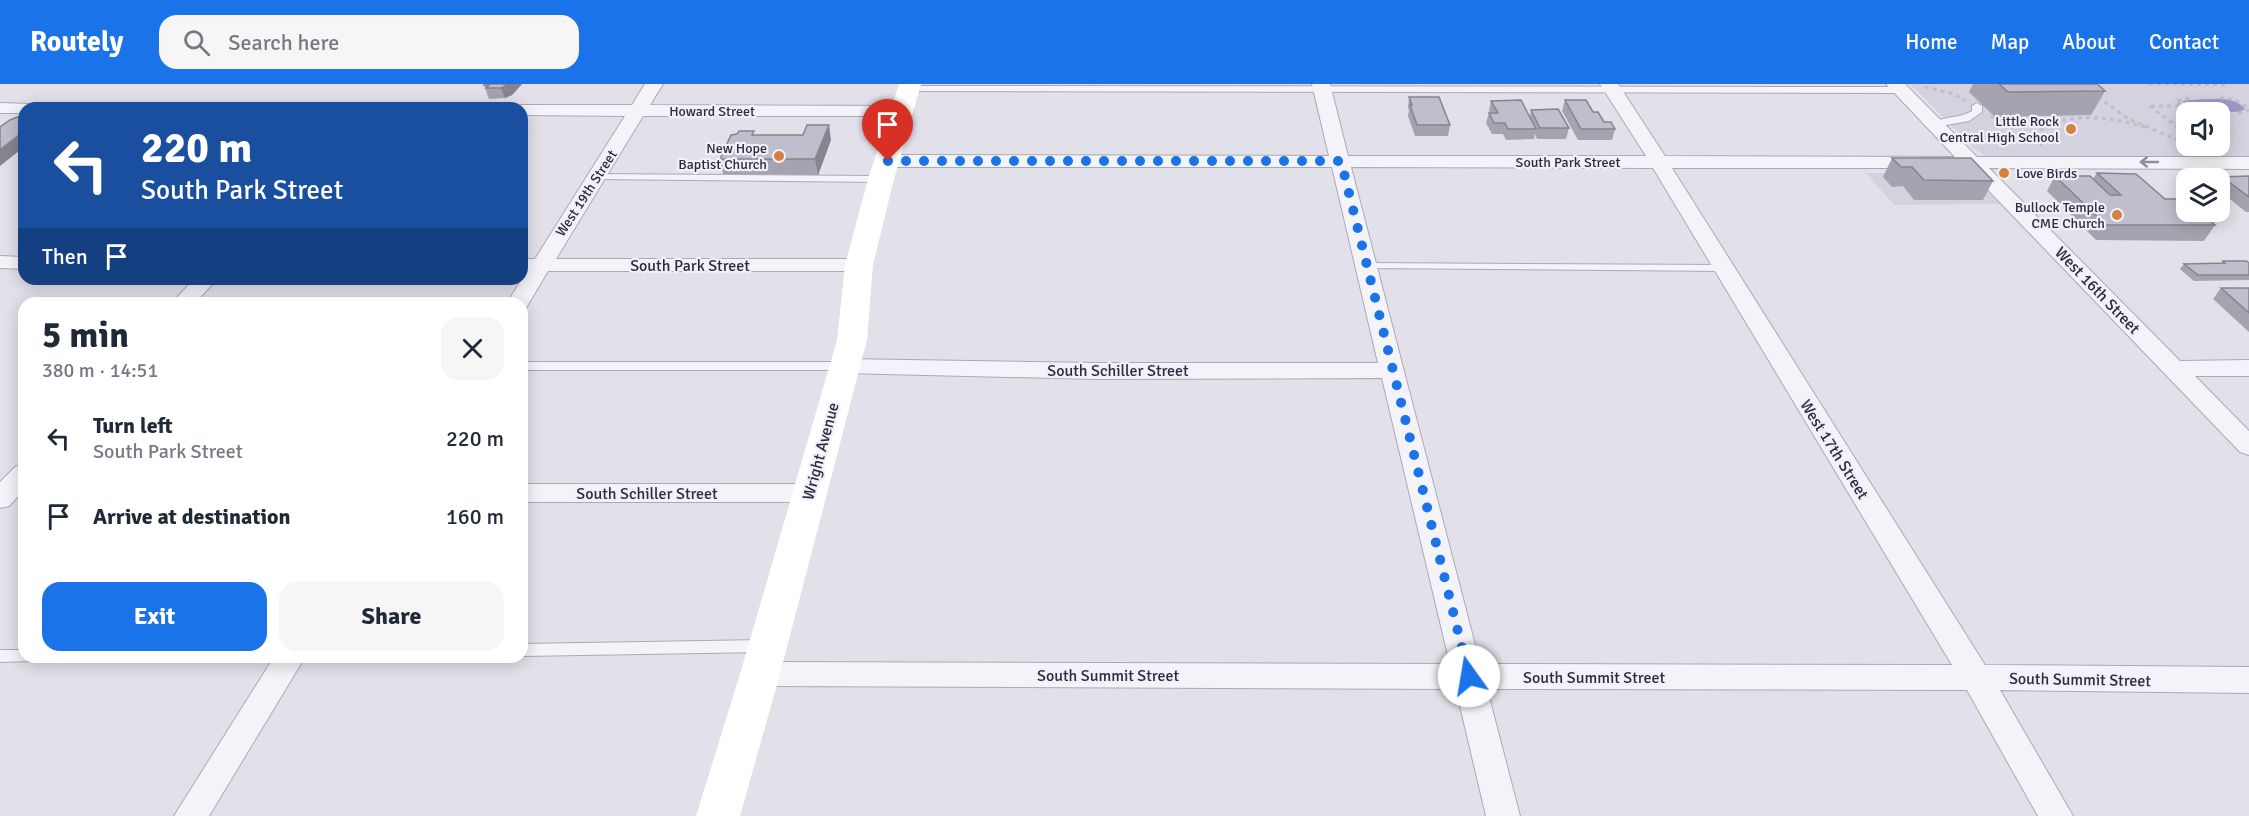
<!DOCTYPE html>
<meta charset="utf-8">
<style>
:root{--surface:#fff;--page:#f6f6f7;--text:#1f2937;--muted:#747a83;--accent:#1a73e8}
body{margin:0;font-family:Signika,sans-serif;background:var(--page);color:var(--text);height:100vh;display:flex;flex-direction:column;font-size:22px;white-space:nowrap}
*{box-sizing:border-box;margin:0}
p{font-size:20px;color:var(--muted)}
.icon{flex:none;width:33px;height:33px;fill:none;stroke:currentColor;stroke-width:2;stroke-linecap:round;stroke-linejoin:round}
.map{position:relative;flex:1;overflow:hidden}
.drawer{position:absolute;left:18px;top:213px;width:510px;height:366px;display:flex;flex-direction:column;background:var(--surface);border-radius:18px;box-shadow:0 3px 15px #0003}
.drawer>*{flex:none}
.banner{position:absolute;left:18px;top:18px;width:510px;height:183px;border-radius:18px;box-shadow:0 3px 15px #0003;background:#1a4fa0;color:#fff;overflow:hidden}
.fabs{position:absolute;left:2176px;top:18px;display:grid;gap:12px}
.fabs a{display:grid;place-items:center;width:54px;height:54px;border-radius:12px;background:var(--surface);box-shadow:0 3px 15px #0003;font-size:30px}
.pin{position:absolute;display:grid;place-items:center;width:51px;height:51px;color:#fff;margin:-62px -26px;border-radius:50% 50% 50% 0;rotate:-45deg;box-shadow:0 0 6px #0007}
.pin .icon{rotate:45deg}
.me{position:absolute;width:66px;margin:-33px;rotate:347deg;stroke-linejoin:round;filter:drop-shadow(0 0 4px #0008)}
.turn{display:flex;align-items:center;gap:21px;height:126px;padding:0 24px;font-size:27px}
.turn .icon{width:78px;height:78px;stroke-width:2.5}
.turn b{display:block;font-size:42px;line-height:51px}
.then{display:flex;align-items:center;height:57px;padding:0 24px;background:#0003;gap:12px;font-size:22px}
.round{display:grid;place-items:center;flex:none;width:63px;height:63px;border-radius:18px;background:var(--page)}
.head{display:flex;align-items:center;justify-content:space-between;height:102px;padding:0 24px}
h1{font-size:36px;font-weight:700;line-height:45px}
.primary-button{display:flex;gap:12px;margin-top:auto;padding:12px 24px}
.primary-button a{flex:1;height:69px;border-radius:18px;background:var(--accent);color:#fff;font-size:24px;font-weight:700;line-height:69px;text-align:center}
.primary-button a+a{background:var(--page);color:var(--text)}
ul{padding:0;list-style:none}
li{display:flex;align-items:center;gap:18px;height:78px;padding:0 24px}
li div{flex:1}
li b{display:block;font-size:22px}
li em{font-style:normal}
header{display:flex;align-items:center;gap:36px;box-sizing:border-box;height:84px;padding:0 30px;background:var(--accent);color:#fff}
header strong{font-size:28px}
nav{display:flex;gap:33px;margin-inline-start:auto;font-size:21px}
.search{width:420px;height:54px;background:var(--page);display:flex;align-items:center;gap:15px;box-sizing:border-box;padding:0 21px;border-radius:18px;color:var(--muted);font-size:22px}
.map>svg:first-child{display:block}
.built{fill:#d4d2df;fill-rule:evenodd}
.water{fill:#9f9acb}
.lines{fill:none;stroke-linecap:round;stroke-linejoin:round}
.lane-casing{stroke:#aca9b7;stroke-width:2}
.street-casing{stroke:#aca9b7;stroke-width:2}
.path{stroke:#c1bec8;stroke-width:3;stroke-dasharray:4 4;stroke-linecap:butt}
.lane{fill:#f4f3f8;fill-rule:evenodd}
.street{fill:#f4f3f8;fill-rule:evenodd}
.secondary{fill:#fff;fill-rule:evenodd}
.wall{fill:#a5a3af}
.shaded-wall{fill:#86848f}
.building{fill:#c0bdcc;stroke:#86848f;stroke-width:1.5}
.oneway{stroke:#918e9c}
.route{stroke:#1a73e8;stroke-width:10;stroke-dasharray:0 18}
.poi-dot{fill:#d38041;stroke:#f1f0f7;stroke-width:2}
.labels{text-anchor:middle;stroke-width:4.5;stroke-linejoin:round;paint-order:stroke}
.far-street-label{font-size:14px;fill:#2e2841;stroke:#f1f0f7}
.far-poi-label{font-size:14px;fill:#2e2841;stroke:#f1f0f7;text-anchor:end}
.street-label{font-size:16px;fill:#2e2841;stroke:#f1f0f7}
</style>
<header>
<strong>Routely</strong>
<div class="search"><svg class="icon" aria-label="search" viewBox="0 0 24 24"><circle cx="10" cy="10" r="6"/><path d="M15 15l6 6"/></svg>Search here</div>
<nav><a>Home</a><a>Map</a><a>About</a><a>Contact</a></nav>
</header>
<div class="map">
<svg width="2249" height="732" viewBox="0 0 2249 732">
<rect width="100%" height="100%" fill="#e2e0e9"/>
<g class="built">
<path d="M1910,0H2249V73L1986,72L1975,65ZM2187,28H2220V62H2187Z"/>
<path d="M1866,89H1964L1972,92L2000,120L1894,121Z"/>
</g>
<path class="water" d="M2190,16C2208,16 2233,10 2245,25L2240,28L2199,27L2184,21L2183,17Z"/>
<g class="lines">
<g class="lane-casing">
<g id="lane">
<path d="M908,2L1901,3L1906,6L1901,9L905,7V3Z"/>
<path d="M1977,19L1982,22V28L1969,37L1935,43L1930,40C1942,32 1959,35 1972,27V22Z"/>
<path d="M596,90L881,92L886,95L881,98L592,95V91Z"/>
<path d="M1367,179L1724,181L1730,184L1724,187L1363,184L1361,182Z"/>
<path d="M522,278H843L849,282L843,286H522Z"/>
<path d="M765,556L771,558L773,562L771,566L765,568L522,572V560Z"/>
<path d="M0,566H24V573H31L30,577L0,578Z"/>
</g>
</g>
<g class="street-casing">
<g id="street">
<path d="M645,0H663L650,21L902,22L908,23L911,27L908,31L902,32H643L556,175H859L867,176L870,181L867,186L859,187H548L526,224L522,225V219H507L527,187H522V175H535L625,32L522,31V24H514L522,21H632Z"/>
<path d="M1312,0H1330L1348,72H1646L1600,0H1618L1665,72L1955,73L1886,0H1905L1977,73H2249V85L1989,84L2180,277L2249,276V292H2195L2249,347V371L2240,368L1967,84H1672L1985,581L2249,583V609L2000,606L2073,732H2038L1967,606L1487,605L1520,732H1486L1456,605L760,602L749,599L745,590L749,581L760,578L1450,580L1382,294L1096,295L843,289L835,287L831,282L835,277L843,275L1096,279H1378L1332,83H888L881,81L878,77L881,73L888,71L1329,72ZM1351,83L1653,84L1952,581L1480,580Z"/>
<path d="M0,19L30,20L33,24H24V29H0Z"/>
<path d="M0,172L24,173V185L0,184Z"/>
<path d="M194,195H217L195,219H172Z"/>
<path d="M24,380V406L9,422L0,424V398L15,383Z"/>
<path d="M522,400H808L817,402L821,409L817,416L808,418H522Z"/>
<path d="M274,573H305L209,732H174Z"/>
</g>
</g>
<g class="path">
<path d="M2149,0L2229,1"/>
<path d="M1925,3L1954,10L1965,17"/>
<path d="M2098,13L2127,34L2184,59"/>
<path d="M2189,14L2176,17L2187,26L2201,28"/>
<path d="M2220,14L2233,15L2249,24"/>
<path d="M2150,22L2175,41L2187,57"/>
<path d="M2151,22H2179"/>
<path d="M2238,29L2249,26"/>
<path d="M1991,32L2014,40L2048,39"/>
<path d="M2042,62L2039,55L2041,46C2073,26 2111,34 2146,43"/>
</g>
<use href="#lane" class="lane"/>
<use href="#street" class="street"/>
<path class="secondary" d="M899,0H921L894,95L873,181L867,256L780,590L740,732H696L740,590L837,256L845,181L868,95Z"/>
</g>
<g class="wall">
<path d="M522,0L512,11L505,14L489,15L484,1Z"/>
<path d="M1973,0H2097L2105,7L2091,31L1995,33L1969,8Z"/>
<path d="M1409,13L1450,41L1448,52H1415L1408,32L1409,26L1408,24Z"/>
<path d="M1565,16L1593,28L1604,38L1615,45L1612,56H1578L1562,27Z"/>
<path d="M1491,17L1530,32L1531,26L1569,44L1566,55H1537L1535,50L1534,55L1506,56L1503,50H1492L1486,39L1489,29H1490L1489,27Z"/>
<path d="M754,51L831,56L818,91L723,90L720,75Z"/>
<path d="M1892,74L1993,97L1983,116H1914L1903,102L1892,103L1883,93Z"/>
<path d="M2097,89L2165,115L2215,141L2204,157L2096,156L2047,107L2055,92L2093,95Z"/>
<path d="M2249,92V128H2246L2220,107V96L2222,93Z"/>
<path d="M2223,177L2249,179V196L2194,197L2180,185L2184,180L2221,179Z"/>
<path d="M2221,204H2249V248L2213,215Z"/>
</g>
<g class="shaded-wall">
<path d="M509,0H522L512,11L505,14L501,4Z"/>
<path d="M829,41L831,56L818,91L815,75Z"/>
<path d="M24,47V63L0,82V66Z"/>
</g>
<g class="building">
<path d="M485,0H509L501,4H486L489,1H484Z"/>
<path d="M1999,0H2097L2105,7L2008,8Z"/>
<path d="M1409,13H1439L1450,41H1417L1410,21H1412Z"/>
<path d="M1521,16L1536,45H1508L1505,39H1494L1489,29H1498L1491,17Z"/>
<path d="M1565,16H1586L1593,28H1598L1604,38H1611L1615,45H1581Z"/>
<path d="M1558,25L1569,44H1540L1531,26Z"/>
<path d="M17,33H24V47L0,66V43L10,36Z"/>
<path d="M807,41H829L815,75H720L731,51L737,50L739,47H754L752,51H803Z"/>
<path d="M1892,74H1971L1993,97L1924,96L1912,83H1901Z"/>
<path d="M2097,89L2136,90L2165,115H2185L2187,117V128H2199L2215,141H2106L2055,92H2090L2110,111H2121Z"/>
<path d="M2249,92V113L2222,93Z"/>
<path d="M2223,177H2246L2249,179V191H2198L2184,180L2225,179Z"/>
<path d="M2221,204H2249V229Z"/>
</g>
<defs><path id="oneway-shaft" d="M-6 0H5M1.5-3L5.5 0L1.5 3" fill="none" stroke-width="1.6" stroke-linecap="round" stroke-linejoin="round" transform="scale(1.5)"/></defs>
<use class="oneway" href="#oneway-shaft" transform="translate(2149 78) rotate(-180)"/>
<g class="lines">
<path class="route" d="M888,77H1341L1469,592"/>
</g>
<g class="poi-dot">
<circle cx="2071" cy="45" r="6"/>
<circle cx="779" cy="72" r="6"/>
<circle cx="2004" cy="89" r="6"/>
<circle cx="2117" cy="131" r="6"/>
</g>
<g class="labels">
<g class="far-street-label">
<text x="712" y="32">Howard Street</text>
<text x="1568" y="83">South Park Street</text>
<text transform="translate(586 109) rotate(-57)" y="5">West 19th Street</text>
</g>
<g class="far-poi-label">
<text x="2059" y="42">Little Rock<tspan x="2059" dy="16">Central High School</tspan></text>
<text x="767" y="69">New Hope<tspan x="767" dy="16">Baptist Church</tspan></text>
<text x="2016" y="94" text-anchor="start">Love Birds</text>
<text x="2105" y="128">Bullock Temple<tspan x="2105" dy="16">CME Church</tspan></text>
</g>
<g class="street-label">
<text x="690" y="187">South Park Street</text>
<text transform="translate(2098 206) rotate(46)" y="6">West 16th Street</text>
<text x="1118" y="292">South Schiller Street</text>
<text transform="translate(1835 365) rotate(58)" y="6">West 17th Street</text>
<text transform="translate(820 367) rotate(-75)" y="6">Wright Avenue</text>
<text x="647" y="415">South Schiller Street</text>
<text x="1108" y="597">South Summit Street</text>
<text x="1594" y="599">South Summit Street</text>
<text transform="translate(2080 595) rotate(1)" y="6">South Summit Street</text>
</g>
</g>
</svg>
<div class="fabs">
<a><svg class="icon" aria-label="sound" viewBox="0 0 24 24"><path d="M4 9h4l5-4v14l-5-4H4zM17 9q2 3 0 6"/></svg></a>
<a><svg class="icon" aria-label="layers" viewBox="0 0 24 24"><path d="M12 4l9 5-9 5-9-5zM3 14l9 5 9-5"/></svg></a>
</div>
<div class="pin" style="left:888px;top:77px;background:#d93025"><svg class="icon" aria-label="arrive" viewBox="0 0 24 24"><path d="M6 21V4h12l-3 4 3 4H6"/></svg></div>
<svg class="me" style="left:1469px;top:592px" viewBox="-20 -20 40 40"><circle r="19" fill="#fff"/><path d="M0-13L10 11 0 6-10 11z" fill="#1a73e8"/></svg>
<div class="banner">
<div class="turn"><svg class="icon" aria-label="left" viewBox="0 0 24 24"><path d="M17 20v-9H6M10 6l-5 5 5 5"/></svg><div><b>220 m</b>South Park Street</div></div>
<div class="then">Then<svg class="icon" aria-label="arrive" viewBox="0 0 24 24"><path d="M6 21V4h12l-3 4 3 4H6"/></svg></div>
</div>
<section class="drawer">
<div class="head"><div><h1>5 min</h1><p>380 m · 14:51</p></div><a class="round"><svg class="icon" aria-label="close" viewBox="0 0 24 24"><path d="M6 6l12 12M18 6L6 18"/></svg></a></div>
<ul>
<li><svg class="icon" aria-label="left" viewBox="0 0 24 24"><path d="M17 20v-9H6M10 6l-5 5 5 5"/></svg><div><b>Turn left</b><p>South Park Street</p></div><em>220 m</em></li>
<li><svg class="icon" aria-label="arrive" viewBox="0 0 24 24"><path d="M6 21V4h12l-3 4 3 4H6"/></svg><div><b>Arrive at destination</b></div><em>160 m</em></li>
</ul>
<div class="primary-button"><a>Exit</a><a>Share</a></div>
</section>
</div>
